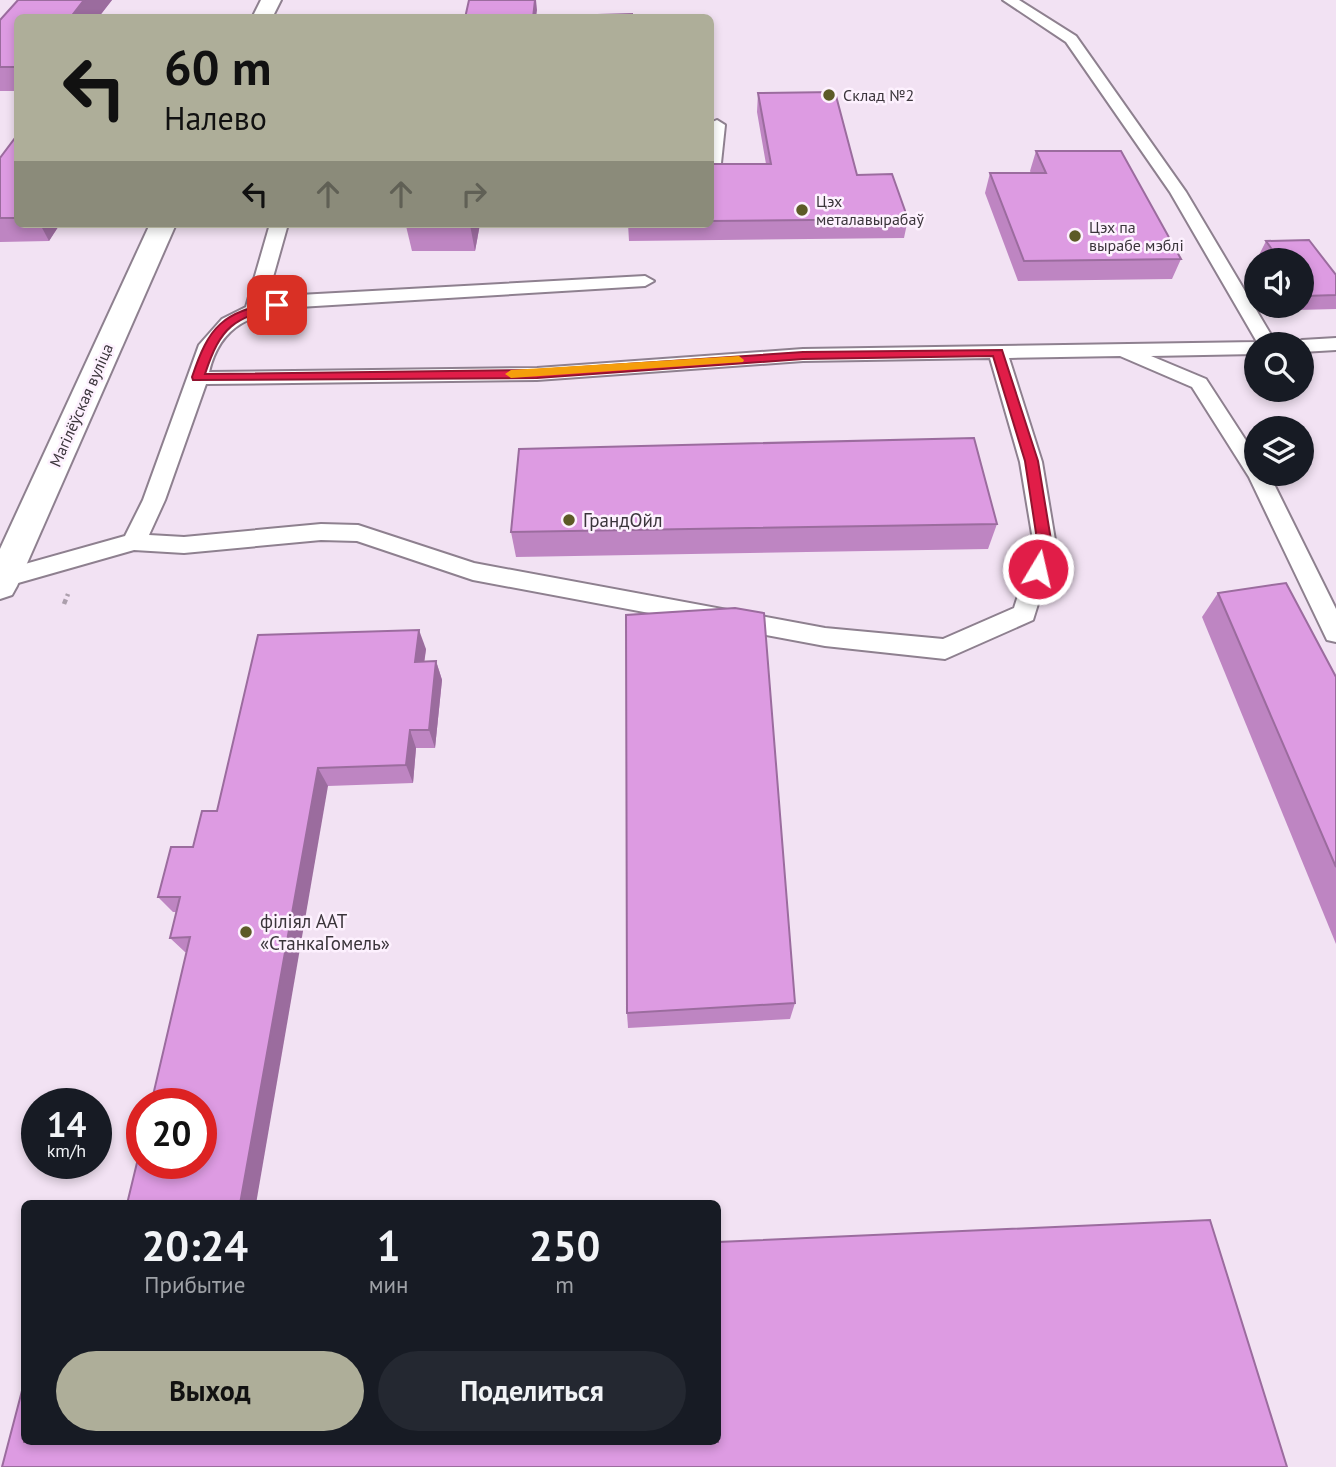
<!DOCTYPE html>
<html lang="ru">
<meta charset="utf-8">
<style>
:root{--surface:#171b24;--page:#242831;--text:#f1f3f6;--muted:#9ea1a6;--accent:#aeae99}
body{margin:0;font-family:"PT Sans",sans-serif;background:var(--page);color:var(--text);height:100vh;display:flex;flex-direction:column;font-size:26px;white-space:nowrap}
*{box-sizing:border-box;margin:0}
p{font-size:23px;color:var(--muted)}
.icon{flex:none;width:38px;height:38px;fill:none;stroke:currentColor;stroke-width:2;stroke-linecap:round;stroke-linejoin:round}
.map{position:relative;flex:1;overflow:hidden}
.side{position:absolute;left:21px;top:1200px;width:700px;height:245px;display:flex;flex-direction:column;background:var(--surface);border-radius:10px;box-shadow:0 4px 10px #0003}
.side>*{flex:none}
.hud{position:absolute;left:14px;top:14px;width:700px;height:214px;border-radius:10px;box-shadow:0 4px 10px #0003;background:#aeae99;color:#111;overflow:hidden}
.fabs{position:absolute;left:1244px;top:248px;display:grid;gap:14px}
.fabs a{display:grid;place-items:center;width:70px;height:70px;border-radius:50%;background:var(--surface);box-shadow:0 4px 10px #0003;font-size:35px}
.speed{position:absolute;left:21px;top:1088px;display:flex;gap:14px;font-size:35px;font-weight:700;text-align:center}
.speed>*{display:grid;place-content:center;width:91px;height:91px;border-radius:50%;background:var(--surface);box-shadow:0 4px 10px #0003;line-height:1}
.speed small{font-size:18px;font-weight:400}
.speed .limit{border:10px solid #d22;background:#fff;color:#111}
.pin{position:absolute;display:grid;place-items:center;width:60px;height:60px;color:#fff;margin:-30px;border-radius:14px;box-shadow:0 4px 10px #0006}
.me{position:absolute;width:77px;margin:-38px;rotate:9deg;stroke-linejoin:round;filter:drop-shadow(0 0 5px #0008)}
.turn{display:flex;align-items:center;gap:24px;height:147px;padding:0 35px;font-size:32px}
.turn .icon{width:91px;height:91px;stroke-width:2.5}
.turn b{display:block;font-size:49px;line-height:60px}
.lanes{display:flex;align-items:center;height:66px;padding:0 35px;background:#0003;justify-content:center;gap:35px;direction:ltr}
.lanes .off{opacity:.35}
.eta{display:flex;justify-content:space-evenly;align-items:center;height:119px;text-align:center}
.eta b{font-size:42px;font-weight:700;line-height:49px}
.action{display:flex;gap:14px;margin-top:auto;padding:14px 35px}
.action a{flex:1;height:80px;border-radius:42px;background:var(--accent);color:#111;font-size:28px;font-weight:700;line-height:80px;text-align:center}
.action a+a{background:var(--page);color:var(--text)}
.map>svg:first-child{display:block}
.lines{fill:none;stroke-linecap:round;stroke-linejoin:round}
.service-casing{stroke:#8e808f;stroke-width:4}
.tertiary-casing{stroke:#8e808f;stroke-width:4}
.path{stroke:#ac9fac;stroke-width:4.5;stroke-dasharray:5 3.5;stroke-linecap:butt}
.service{fill:#fff;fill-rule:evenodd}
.tertiary{fill:#fff;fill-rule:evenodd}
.wall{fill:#be85c2}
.shaded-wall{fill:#9b6c9e}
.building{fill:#dd9be2;stroke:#9b6c9e;stroke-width:2}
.route{fill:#e11d48;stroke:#92132f;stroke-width:2}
.slow{fill:#f59e0b}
.poi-dot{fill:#5c5a27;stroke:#fdf1fe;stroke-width:2.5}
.labels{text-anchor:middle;stroke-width:5;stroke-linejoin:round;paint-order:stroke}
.far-poi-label{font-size:16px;fill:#3b353b;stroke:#fdf1fe;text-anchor:start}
.far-street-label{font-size:16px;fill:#3b353b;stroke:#fdf1fe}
.poi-label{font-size:19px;fill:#3b353b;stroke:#fdf1fe;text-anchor:start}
</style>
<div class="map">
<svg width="1336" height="1467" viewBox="0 0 1336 1467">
<rect width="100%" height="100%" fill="#f2e2f3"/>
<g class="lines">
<g class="service-casing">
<g id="service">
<path d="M1003,0H1019L1076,36L1186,192L1277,345H1256V354L1151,356L1206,379L1256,456V474H1269L1336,609V642L1327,640L1249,477L1192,387L1120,356L1009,358L1042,462L1056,546L1033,620L945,659L825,646L473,580L357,541L321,540L184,553L134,550L4,587L0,585V571L125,536L143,500L199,345L222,319L246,307L270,224H288L266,302L299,295L645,276L654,281L645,286L299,307C254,314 221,322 209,372L537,368L803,349L1257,342L1170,192L1066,42ZM990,358L1020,462L1034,546L1014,608L943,639L825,628L474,563L358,525L321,524L184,537L149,535L165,500L206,384L537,380L803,361Z"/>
<path d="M717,120L725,125L721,163L719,166L710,168V123Z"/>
<path d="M1336,338V350L1302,352V345H1293L1302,340Z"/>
</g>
</g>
<g class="tertiary-casing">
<g id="tertiary">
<path d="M261,0H281L272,18H252Z"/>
<path d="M150,224H176L17,586L12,595L0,599V549Z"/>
</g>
</g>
<path class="path" d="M64,604L68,594"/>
<use href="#service" class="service"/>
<use href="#tertiary" class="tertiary"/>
</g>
<g class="wall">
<path d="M18,0H112L98,18H18V91H0V20Z"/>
<path d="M758,93L857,175L908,219L904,238L629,241L628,224H710V164H766L757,112Z"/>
<path d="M18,134V224H60L49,241L0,242V158Z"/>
<path d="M1036,151L1181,259L1172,279L1018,281L985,193L990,173H1031L1030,171Z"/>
<path d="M480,224L475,251H412L406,226Z"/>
<path d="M1266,241L1336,275V309L1297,310L1294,306H1302V261H1263L1259,255Z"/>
<path d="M997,524L988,549L516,557L511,532Z"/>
<path d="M1218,593L1336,677V944L1202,617Z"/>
<path d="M426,649L424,661H436L442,680L435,748H416L413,783L328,786L187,952H185L170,938L176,912H173L158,897L217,811Z"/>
<path d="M795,1003L790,1019L628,1028L627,1013Z"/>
</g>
<g class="shaded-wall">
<path d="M84,0H112L98,18H70Z"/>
<path d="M535,0H536L537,10L536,18H533Z"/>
<path d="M40,224H60L49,241Z"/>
<path d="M471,224H480L475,251L470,225Z"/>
<path d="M419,630L426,649L422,680L415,662Z"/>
<path d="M436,661L442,680L435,748L429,730Z"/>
<path d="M410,730L416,748L413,783L406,765Z"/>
<path d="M318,768L328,786L256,1204H240Z"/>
</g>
<g class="building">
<path d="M18,0H84L70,18H18V67H0V20Z"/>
<path d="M469,0H535L533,18H465Z"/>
<path d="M632,14V18H562V16Z"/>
<path d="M835,92L857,175L892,174L908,219L710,221V164H771L758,93Z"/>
<path d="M18,134V218H0V158Z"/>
<path d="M1036,151H1121L1181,259L1024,261L990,173H1046Z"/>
<path d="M407,224H471L470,225L406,226Z"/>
<path d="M1309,240L1336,275V295L1305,296L1302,292V261H1280L1266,241Z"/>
<path d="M974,438L997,524L511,532L519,449Z"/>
<path d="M1286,583L1336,677V867L1218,593Z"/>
<path d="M735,608L764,613L795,1003L627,1013L626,615Z"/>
<path d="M419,630L415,662L436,661L429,730H410L406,765L318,768L240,1204H127L142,1142V1164H201V1104H151L190,937L170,938L180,897H158L171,847H193L202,811H217L258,635Z"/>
<path d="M1210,1220L1287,1467H2L24,1383V1442H718V1242Z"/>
</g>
<path class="route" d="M277,302L282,305L281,307C233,318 221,326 205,374L537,370L803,352L1002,350L1038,461L1052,546L1045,569L1038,574L1031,569L1038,546L1025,461L993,356L803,359L537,378L193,380L192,377C209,326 222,312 277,302Z"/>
<path class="slow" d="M739,356L744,360L743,362L511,378L505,374L511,370Z"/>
<g class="poi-dot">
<circle cx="829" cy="95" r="7"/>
<circle cx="802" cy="210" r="7"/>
<circle cx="1075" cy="236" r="7"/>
<circle cx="569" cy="520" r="7"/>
<circle cx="246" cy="932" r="7"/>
</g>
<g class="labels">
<g class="far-poi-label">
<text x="843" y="101">Склад №2</text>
<text x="816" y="207">Цэх<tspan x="816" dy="18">металавырабаў</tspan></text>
<text x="1089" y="233">Цэх па<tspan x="1089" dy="18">вырабе мэблі</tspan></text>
</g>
<g class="far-street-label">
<text transform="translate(81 405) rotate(-66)" y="6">Магілёўская вуліца</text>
</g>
<g class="poi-label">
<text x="583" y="527">ГрандОйл</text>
<text x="260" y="928">філіял ААТ<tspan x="260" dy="22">«СтанкаГомель»</tspan></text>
</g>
</g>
</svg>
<div class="fabs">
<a><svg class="icon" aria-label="sound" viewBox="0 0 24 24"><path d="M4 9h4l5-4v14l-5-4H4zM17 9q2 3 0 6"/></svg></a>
<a><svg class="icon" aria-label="search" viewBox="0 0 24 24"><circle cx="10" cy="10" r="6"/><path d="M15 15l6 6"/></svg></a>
<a><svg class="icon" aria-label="layers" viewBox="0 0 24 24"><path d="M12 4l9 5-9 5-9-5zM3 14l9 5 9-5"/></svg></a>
</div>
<div class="speed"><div>14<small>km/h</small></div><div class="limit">20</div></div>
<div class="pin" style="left:277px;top:305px;background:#d93025"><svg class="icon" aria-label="arrive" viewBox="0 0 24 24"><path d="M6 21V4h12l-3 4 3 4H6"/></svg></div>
<svg class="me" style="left:1038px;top:569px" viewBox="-20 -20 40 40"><circle r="17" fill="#e11d48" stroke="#fff" stroke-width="3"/><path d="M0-11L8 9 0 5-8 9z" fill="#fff"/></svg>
<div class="hud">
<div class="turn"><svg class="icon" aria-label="left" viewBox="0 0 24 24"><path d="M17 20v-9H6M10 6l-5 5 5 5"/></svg><div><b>60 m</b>Налево</div></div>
<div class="lanes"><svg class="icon" aria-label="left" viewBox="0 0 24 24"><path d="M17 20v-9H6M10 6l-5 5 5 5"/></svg><svg class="icon off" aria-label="ahead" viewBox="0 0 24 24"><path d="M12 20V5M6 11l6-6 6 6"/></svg><svg class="icon off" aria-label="ahead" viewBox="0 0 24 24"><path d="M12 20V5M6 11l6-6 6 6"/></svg><svg class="icon off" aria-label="right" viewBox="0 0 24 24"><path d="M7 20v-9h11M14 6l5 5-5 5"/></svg></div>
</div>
<section class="side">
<div class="eta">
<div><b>20:24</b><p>Прибытие</p></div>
<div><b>1</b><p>мин</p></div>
<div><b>250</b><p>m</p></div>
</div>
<div class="action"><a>Выход</a><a>Поделиться</a></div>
</section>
</div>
